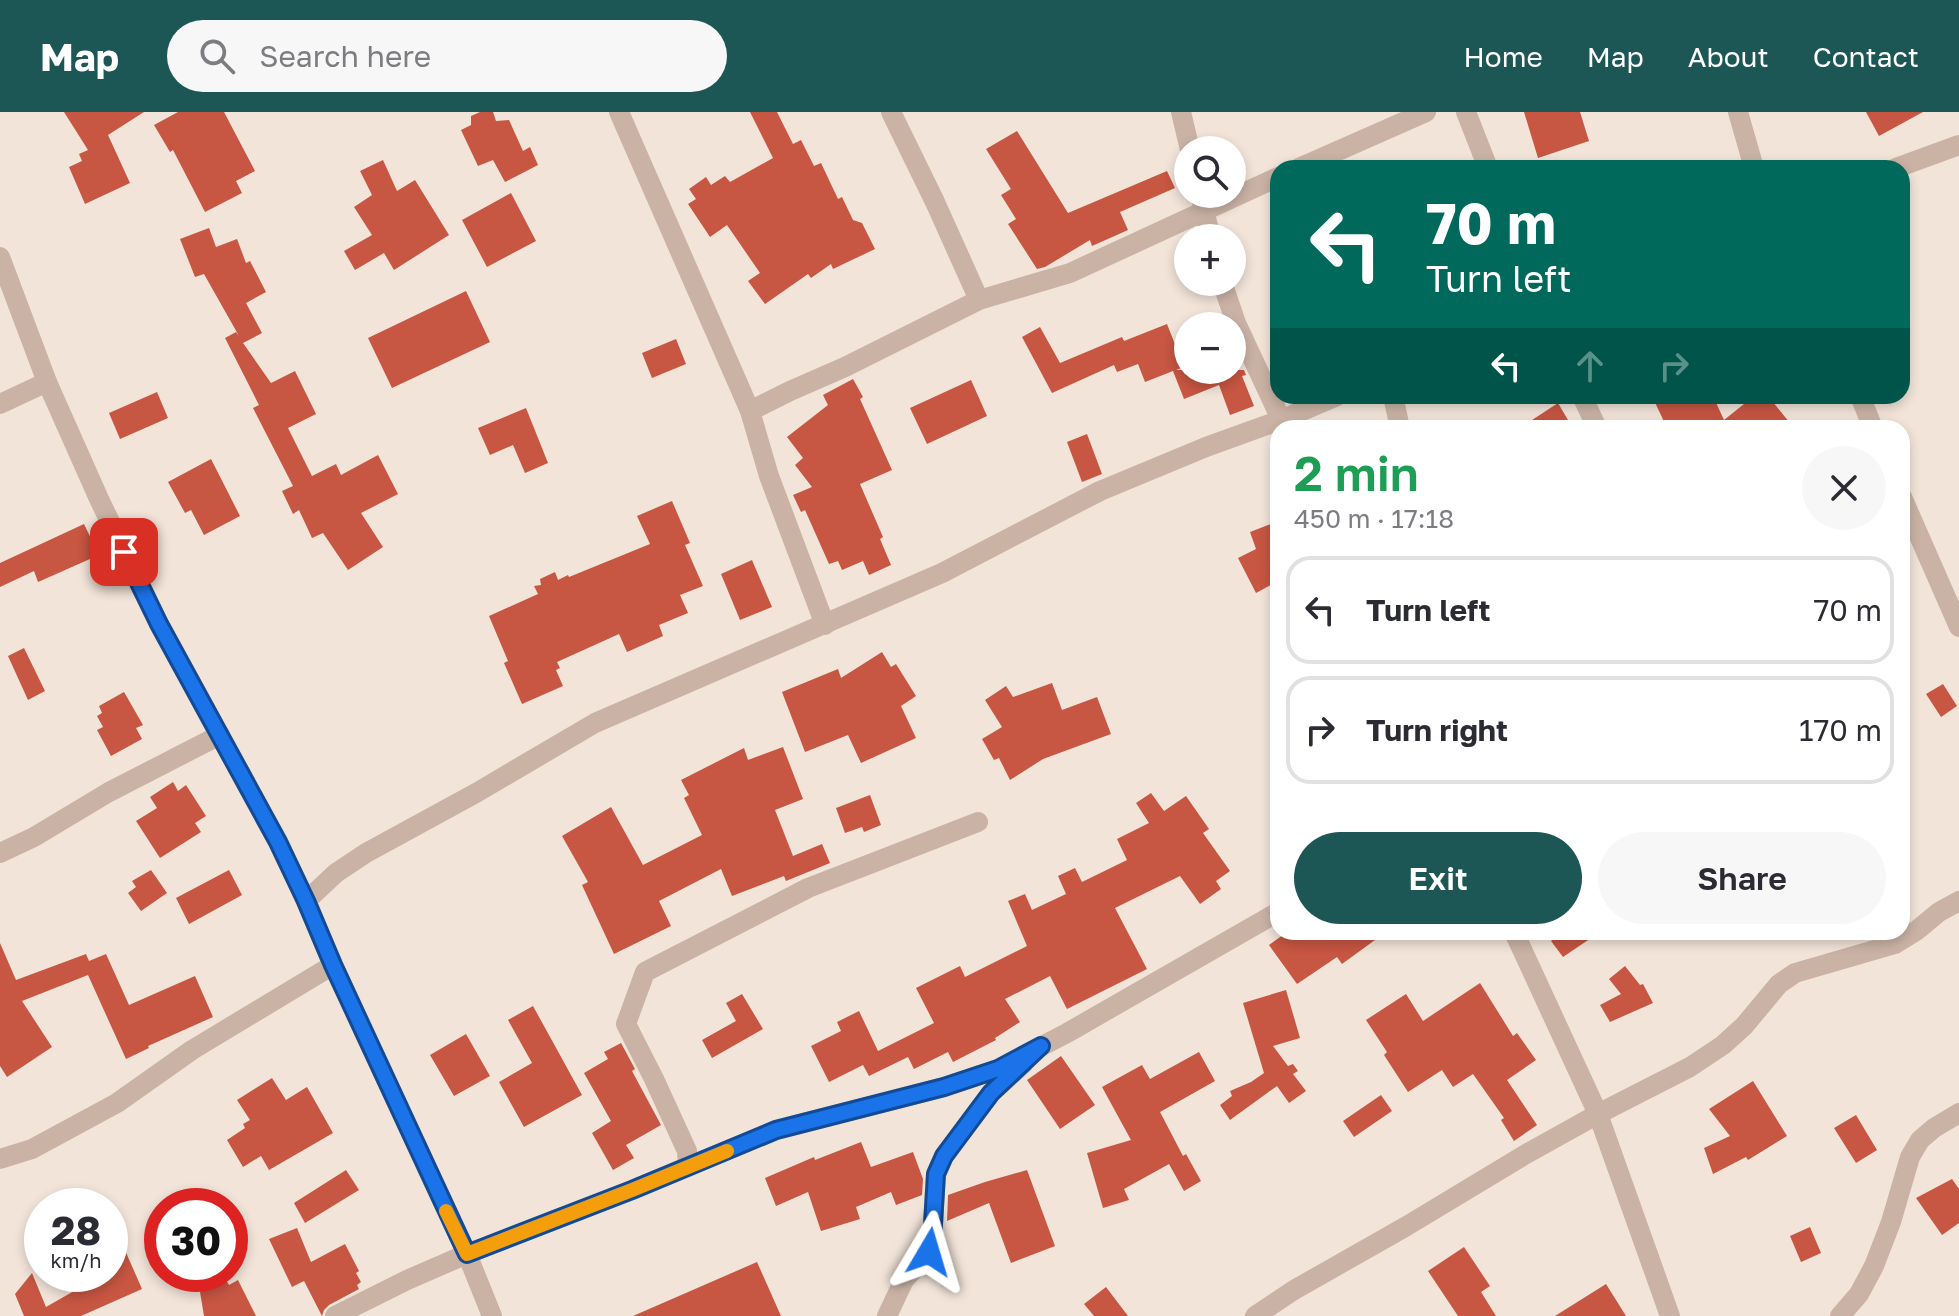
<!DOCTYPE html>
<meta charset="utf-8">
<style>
:root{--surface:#fff;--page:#f7f7f7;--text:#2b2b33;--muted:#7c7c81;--line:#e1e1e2;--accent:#1c5756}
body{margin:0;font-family:"Golos Text",sans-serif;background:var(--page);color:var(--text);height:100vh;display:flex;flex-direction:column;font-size:30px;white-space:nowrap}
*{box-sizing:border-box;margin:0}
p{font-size:26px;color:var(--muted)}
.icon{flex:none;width:44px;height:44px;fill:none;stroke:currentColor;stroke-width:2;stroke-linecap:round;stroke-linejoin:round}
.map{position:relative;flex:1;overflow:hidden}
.sheet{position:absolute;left:1270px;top:308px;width:640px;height:520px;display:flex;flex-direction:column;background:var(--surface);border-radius:24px;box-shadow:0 4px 12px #0003}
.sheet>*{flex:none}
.guide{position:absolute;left:1270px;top:48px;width:640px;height:244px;border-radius:24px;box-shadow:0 4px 12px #0003;background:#00695c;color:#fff;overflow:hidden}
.tools{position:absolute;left:1174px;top:24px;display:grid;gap:16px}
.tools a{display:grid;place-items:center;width:72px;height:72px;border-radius:50%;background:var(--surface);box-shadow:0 4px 12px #0003;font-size:40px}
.speed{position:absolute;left:24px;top:1076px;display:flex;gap:16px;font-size:40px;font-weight:700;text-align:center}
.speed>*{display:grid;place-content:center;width:104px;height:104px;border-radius:50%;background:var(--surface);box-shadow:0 4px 12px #0003;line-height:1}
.speed small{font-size:20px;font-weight:400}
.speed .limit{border:12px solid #d22;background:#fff;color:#111}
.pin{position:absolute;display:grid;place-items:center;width:68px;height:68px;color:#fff;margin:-34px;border-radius:16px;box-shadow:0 4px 12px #0006}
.me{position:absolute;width:88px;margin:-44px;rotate:7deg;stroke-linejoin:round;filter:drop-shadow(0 0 6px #0008)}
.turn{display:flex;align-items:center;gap:28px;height:168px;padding:0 24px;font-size:36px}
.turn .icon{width:104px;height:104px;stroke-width:2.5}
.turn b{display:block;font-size:56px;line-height:68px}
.lanes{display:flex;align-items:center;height:76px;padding:0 24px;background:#0003;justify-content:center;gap:40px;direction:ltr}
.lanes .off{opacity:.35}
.round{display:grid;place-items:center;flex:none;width:84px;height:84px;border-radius:42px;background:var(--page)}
.headline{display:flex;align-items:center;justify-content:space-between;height:136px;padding:0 24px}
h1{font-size:48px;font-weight:600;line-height:60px;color:#1e9e55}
.cta{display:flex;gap:16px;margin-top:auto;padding:16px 24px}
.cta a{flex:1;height:92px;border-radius:48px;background:var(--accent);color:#fff;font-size:32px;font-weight:600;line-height:92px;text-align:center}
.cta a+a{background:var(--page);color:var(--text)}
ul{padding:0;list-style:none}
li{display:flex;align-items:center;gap:24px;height:108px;margin:0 16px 12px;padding:0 8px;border:4px solid var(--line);border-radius:24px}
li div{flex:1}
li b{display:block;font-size:30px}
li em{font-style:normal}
header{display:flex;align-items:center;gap:48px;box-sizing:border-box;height:112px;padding:0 40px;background:var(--accent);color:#fff}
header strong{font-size:38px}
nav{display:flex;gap:44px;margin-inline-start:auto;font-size:28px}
.search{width:560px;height:72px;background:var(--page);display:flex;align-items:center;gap:20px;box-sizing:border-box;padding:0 28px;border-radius:44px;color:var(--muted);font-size:30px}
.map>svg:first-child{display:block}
.building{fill:#c75642}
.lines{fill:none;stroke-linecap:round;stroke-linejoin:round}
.street{stroke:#cab3a5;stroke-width:20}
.route-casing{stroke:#114b97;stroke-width:20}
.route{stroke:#1a73e8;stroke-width:14}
.slow{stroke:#f59e0b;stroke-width:14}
</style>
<header>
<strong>Map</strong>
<div class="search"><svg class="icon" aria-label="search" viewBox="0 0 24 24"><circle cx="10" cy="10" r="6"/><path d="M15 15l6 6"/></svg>Search here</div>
<nav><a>Home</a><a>Map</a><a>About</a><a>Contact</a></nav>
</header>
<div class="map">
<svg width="1959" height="1204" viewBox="0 0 1959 1204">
<rect width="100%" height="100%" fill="#f2e4d9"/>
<g class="building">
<path d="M64,0H144L108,23L130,71L85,92L69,55L82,49L79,42L88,38Z"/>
<path d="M178,0H224L255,59L236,69L242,81L205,100L173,38L170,40L154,13Z"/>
<path d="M480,0H493L496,9L509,8L523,39L530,35L538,53L505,70L493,48L478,54L461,18L471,13V4Z"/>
<path d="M750,0H777L793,32L801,28L814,54L821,51L838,87L842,85L853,108L862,111L875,137L833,157L831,152L811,166L808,162L765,192L748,169L760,161L727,113L710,125L688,92L696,87L689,77L706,65L711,73L725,64L730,70L773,46Z"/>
<path d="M1524,0H1580L1589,29L1538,46Z"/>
<path d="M1866,0H1923L1879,24Z"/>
<path d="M1017,19L1068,101L1167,59L1175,76L1120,100L1128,118L1092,134L1090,128L1045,155L1037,157L1008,112L1016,107L1001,83L1011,77L986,37Z"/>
<path d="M383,48L397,79L415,68L449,123L394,158L384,141L355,158L344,139L372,123L354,95L372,83L360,59Z"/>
<path d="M511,81L536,129L487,155L462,108Z"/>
<path d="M209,116L216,135L237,127L246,151L250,149L266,180L246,191L262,221L243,231L271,271L295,259L316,302L288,316L312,364L336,352L341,363L378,343L398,382L361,401L383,435L348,458L323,421L312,426L299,398L293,402L282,379L293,374L253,296L259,293L225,226L236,220L239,224L204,162L195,165L180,127Z"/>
<path d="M466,179L490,230L392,276L368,226Z"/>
<path d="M1167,212L1184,255L1176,258H1244L1246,263L1242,264L1254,294L1230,303L1219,273L1184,287L1173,259L1145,270L1138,252L1117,260L1114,253L1052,281L1022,225L1040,215L1060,251L1122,225L1124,229Z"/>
<path d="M676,227L686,252L652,266L642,241Z"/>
<path d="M853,267L863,285L860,287L892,358L860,372L883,425L880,427L891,453L869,463L863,449L842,458L838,449L829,452L805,398L801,400L793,383L812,375L795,353L803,346L787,325L828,293L823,283Z"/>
<path d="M971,268L987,304L927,332L910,296Z"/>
<path d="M157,280L168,306L120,327L109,301Z"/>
<path d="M1652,284H1713L1724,308L1754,284H1768L1794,316H1667Z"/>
<path d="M1558,291L1568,308L1555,316H1520Z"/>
<path d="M526,296L548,351L525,361L513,333L490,343L478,316Z"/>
<path d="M1087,322L1102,362L1082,370L1067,330Z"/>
<path d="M211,347L240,404L204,423L191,398L185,401L168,370Z"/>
<path d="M672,389L690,431L685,433L703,474L680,483L688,501L659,513L663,524L627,540L619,522L557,550L560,556L556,558L563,574L522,592L504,551L508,549L489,504L538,482L534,474L541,473L540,467L555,460L558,468L568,463L569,465L650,432L637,404Z"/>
<path d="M1273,411L1278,426V469L1256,481L1238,446L1256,437L1250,420Z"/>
<path d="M84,412L99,443L38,470L34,459L0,475V451Z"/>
<path d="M752,448L772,495L740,508L721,462Z"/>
<path d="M24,536L45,579L28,588L8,544Z"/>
<path d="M882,540L891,555L896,552L916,584L901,594L916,626L861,651L848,623L805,640L782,580L838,557L841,566Z"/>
<path d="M1052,571L1062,598L1097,585L1111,622L1043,647L1010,668L999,646L994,648L982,627L1002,615L985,588L1006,574L1013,585Z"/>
<path d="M1943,572L1957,594L1941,605L1926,582Z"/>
<path d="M124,580L143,613L136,616L142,627L111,644L97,618L103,615L97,604L102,601L99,594Z"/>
<path d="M783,635L803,687L775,698L793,744L822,732L830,751L786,769L784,764L732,784L721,757L659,789L671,814L614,842L582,773L588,770L562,724L611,695L643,753L702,723L684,686L689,683L681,668L744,636L748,648Z"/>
<path d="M173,670L178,679L186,673L206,704L195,711L201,720L160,746L136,709L157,696L150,685Z"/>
<path d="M1151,681L1164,699L1186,684L1209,717L1203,721L1230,759L1216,769L1221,777L1200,792L1180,764L1115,796L1147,857L1067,897L1050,864L1005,887L1020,910L995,926L996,928L953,950L948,940L914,957L908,945L869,964L863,953L829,970L811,934L841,919L837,910L859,899L878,939L934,911L916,876L960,854L965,865L1027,834L1008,789L1025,782L1032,798L1066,782L1058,764L1075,756L1082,770L1127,748L1117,727L1149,711L1136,691Z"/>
<path d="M870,683L881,713L864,720L862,715L845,721L836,696Z"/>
<path d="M151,758L167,781L141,799L128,781L136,775L132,769Z"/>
<path d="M229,758L242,783L189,812L176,786Z"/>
<path d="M1287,820H1386L1342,852L1337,845L1297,872L1269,833Z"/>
<path d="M1564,820H1600L1563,845L1551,829Z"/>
<path d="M0,831L16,868L86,842L89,849L106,842L129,893L195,864L213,905L148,934L149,936L126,947L88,863L22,889L52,935L7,965L0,954Z"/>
<path d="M1625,854L1640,873L1643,872L1653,891L1610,910L1600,893L1621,882L1609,867Z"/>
<path d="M1480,871L1513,924L1517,921L1536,948L1507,968L1537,1013L1514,1029L1501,1008L1504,1006L1473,962L1453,975L1442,958L1408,980L1384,943L1387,940L1366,908L1406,882L1423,909Z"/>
<path d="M1286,878L1300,926L1273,934L1288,954L1293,952L1298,959L1293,962L1306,979L1289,991L1277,974L1230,1008L1220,993L1232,984L1230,979L1251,970L1264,961L1243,891Z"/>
<path d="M742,882L763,917L712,946L702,928L736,909L726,891Z"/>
<path d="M533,894L582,983L524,1015L499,970L532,951L508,908Z"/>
<path d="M466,922L490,964L454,984L430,943Z"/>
<path d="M621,931L635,957L632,959L661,1013L626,1033L634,1046L613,1058L592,1021L611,1009L584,961L608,947L604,940Z"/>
<path d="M1199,940L1215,969L1160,1000L1183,1044L1186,1042L1201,1069L1184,1079L1169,1052L1124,1077L1129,1088L1103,1096L1087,1041L1131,1028L1102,975L1142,953L1150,967Z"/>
<path d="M1061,944L1095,993L1060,1017L1027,968Z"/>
<path d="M272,966L286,988L307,975L333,1021L269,1058L261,1044L243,1055L227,1028L245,1016L243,1012L250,1008L237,988Z"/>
<path d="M1753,969L1787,1024L1748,1048L1746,1045L1713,1062L1704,1036L1730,1024L1709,997Z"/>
<path d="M1381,983L1392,999L1354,1025L1343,1009Z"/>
<path d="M1856,1003L1877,1038L1856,1051L1834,1016Z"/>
<path d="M861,1030L871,1055L913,1040L923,1067L922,1083L896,1093L891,1080L856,1095L860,1107L821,1119L808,1080L776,1094L765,1066L814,1045L815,1048Z"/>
<path d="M346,1058L359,1078L305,1111L294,1091Z"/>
<path d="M1027,1058L1055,1134L1011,1151L989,1091L947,1109L948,1083L985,1070Z"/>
<path d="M1952,1067L1959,1077V1111L1942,1123L1916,1086Z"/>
<path d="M110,1104L142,1177L81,1204H24L15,1182L32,1161L46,1195L81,1175L74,1162H110Z"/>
<path d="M1810,1115L1821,1141L1801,1150L1790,1124Z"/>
<path d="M297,1116L311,1150L345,1132L359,1159L356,1161L361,1170L357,1173L359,1177L329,1193L324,1198L322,1204L304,1169L292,1175L269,1127Z"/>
<path d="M1464,1135L1490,1174L1481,1180L1496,1204H1458L1428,1159Z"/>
<path d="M757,1150L781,1204H633Z"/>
<path d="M225,1166L229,1173L238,1168L256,1204H204L200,1180Z"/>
<path d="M1606,1172L1626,1204H1555Z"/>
<path d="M1106,1175L1128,1204H1094L1084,1192Z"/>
</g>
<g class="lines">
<g class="street">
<path d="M619,0L750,299"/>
<path d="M891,0L935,90L979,188"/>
<path d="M1181,0L1190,38"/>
<path d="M1466,0L1488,56"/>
<path d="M1738,0L1754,56"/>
<path d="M1299,56L1426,0"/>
<path d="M1896,56L1959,33"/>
<path d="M1200,82L1211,126"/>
<path d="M0,145L47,270L99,387L159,512L278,730L306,789L333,853L467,1142L492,1204"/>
<path d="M1222,170L1236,211L1285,316"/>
<path d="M1393,284L1400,316"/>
<path d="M1582,284L1597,316"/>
<path d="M1860,284L1873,316"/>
<path d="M0,292L47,270"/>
<path d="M1902,385L1959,515"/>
<path d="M825,513L769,364L750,299L790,279L845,255L979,188L1070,161L1278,65"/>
<path d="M0,741L34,725L109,680L220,623"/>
<path d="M306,789L336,761L366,741L476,681L595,611L942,461L1100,379L1206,335L1281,308L1337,284"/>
<path d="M1514,820L1598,1002L1670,1204"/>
<path d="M0,1047L32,1037L117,991L192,938L333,853"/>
<path d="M688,1055L687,1039L654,967L626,912L645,860L808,776L978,710"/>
<path d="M335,1204L407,1168L467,1142L632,1078L776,1018L944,975L998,957L1067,921L1278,800"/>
<path d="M887,1204L904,1168L929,1140L932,1129L936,1062L944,1044L991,981L1024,951"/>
<path d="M1255,1204L1294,1178L1405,1115L1526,1042L1598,1002L1690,955L1723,933L1744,914L1779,872L1795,861L1895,832L1916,819L1939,800L1959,789"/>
<path d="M1840,1204L1859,1182L1874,1154L1891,1110L1910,1045L1920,1028L1934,1016L1959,1001"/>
</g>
</g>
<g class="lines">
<g class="route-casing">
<path id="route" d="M124,440L159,512L278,730L306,789L333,853L467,1142L632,1078L776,1018L944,975L998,957L1041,934L991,981L944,1044L936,1062L932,1129L929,1140"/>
</g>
<use href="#route" class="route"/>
<path class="slow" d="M446,1099L467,1142L632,1078L727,1039"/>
</g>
</svg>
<div class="tools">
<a><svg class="icon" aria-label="search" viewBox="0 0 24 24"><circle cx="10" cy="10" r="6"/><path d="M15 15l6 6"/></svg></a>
<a>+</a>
<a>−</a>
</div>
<div class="speed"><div>28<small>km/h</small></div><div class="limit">30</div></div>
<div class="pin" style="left:124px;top:440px;background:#d93025"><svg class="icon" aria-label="arrive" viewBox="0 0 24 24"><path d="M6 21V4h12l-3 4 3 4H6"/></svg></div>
<svg class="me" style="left:929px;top:1140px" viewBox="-20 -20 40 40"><path d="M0-17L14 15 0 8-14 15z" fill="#1a73e8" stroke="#fff" stroke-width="4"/></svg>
<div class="guide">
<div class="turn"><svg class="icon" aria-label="left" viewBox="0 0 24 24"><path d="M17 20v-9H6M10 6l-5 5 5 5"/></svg><div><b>70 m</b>Turn left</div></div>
<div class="lanes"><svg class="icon" aria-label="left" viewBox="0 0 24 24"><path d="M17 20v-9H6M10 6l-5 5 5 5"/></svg><svg class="icon off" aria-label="ahead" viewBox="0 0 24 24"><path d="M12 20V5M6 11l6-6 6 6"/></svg><svg class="icon off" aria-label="right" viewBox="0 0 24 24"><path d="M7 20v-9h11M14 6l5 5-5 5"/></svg></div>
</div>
<section class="sheet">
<div class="headline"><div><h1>2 min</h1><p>450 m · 17:18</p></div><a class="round"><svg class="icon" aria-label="close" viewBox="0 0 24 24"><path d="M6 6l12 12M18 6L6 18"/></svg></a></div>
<ul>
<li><svg class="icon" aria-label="left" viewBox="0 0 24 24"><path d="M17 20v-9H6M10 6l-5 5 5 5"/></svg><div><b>Turn left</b></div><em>70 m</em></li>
<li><svg class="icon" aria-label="right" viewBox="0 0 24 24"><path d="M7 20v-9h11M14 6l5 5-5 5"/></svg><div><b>Turn right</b></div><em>170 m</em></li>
</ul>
<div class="cta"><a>Exit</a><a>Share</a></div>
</section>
</div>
